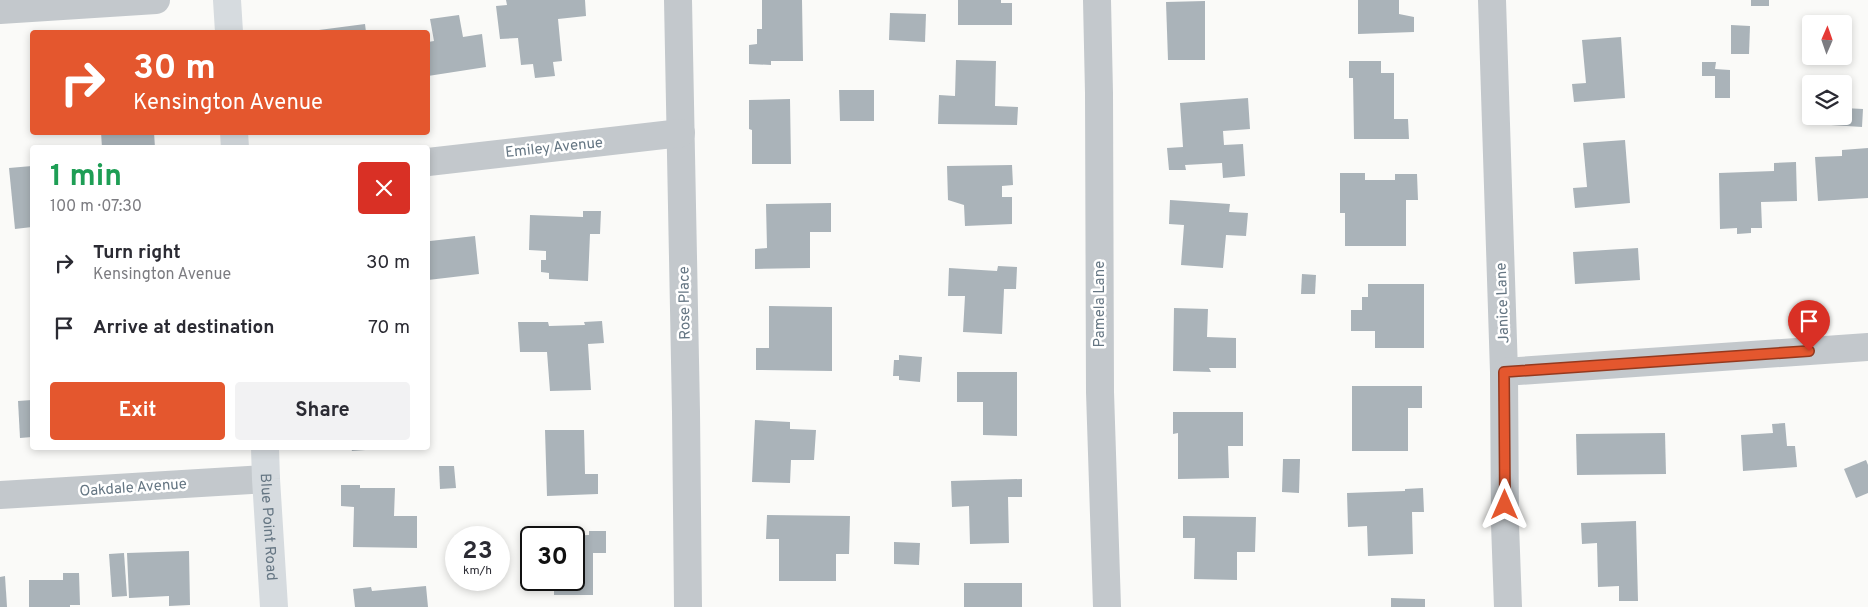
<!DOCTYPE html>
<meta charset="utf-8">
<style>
:root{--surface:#fff;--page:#f2f2f3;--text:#2b2b33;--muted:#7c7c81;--accent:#e4572e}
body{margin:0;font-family:Overpass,sans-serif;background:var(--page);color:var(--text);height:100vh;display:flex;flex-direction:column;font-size:19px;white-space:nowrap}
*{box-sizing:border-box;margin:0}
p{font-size:16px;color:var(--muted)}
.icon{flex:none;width:28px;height:28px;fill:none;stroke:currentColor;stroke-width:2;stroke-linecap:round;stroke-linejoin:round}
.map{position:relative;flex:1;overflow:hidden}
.details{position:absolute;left:30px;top:145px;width:400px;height:305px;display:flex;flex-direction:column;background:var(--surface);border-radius:5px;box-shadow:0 2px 8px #0003}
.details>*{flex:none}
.top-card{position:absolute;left:30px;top:30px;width:400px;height:105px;border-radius:5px;box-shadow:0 2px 8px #0003;background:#e4572e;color:#fff;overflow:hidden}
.needle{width:32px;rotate:2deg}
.controls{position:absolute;left:1802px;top:15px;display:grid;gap:10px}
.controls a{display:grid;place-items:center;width:50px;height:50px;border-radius:5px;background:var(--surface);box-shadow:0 2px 8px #0003;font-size:25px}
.speed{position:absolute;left:445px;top:526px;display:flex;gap:10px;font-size:25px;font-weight:700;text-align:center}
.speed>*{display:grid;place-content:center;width:65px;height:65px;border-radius:50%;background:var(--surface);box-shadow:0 2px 8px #0003;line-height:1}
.speed small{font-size:12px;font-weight:400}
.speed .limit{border:2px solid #111;border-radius:8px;background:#fff;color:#111}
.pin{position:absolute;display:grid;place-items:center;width:42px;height:42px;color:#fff;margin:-51px -21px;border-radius:50% 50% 50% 0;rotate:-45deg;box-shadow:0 0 5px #0007}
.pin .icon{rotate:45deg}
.me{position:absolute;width:55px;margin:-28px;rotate:0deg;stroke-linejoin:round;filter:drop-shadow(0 0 4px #0008)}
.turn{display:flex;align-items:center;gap:18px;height:105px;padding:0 20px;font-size:22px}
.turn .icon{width:65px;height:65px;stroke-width:2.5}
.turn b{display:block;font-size:35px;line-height:42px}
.round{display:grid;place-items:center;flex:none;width:52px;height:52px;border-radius:5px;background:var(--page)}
.headline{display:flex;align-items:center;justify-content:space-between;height:85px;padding:0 20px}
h1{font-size:30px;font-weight:700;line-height:38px;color:#1e9e55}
.action{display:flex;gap:10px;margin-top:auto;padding:10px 20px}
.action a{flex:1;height:58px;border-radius:5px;background:var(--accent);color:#fff;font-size:20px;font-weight:700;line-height:58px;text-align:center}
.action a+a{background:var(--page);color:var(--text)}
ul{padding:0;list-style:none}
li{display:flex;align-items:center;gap:15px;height:65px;padding:0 20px}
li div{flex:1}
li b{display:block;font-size:19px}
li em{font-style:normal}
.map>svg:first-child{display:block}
.building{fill:#aab3b9}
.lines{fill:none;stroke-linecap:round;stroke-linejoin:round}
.street{stroke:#c3c8cc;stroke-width:28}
.secondary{stroke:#d6dbdf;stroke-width:28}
.route-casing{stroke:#94391e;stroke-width:12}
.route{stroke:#e4572e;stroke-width:9}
.labels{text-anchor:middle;stroke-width:5;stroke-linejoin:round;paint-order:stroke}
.street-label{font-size:15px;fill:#657683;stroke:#fff}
</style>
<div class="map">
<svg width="1868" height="607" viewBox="0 0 1868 607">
<rect width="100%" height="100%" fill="#fafaf8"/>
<g class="building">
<path d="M506,0H585L586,16L558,19L562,61L553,62L555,76L535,78L533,64L521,65L518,38L500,39L496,6L507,5Z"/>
<path d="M762,0H802L803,61H771V65L749,64V45L757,44V29H762Z"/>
<path d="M958,0H1001V3H1012V25H958Z"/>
<path d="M1358,0H1399V14L1414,17V32L1358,34Z"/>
<rect x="1751" y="0" width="18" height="6"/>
<path d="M1205,1V60H1168L1166,2Z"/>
<path d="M890,13L926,14L925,42L889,40Z"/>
<path d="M459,15L463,37L482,34L486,67L428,76V42L434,41L430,19Z"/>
<path d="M365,24L366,32H319V30Z"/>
<path d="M1731,25L1750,26L1749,54H1731Z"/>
<path d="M1621,37L1625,98L1574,102L1572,84L1586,83L1582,40Z"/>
<path d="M956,60L996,61L995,106L1018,107L1017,125L938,124L939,95L955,96Z"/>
<path d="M1349,61H1381V73H1394V119H1408L1409,139H1354L1353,78H1349Z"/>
<path d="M1702,62H1716L1715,69L1730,70V98H1715V76H1702Z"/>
<path d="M839,90H874V121H840Z"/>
<path d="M1248,98L1250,129L1223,131L1224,145L1243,144L1245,176L1223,178L1222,163L1185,165L1186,170H1169L1167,148L1183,147L1180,103Z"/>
<path d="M790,99L791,164H752V130L749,129V100Z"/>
<path d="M1844,108L1863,109L1862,127L1831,125L1832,116H1844Z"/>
<path d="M101,132H154L155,148H102Z"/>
<path d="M1625,140L1630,203L1575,208L1573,188L1587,187L1583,143Z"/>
<path d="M1868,148V198L1818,201L1815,157L1842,156V150Z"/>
<path d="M1796,162L1797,201L1761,202L1762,228H1751V233L1737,234V228L1720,229L1719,173L1774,171V163Z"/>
<path d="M1012,165L1013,185L1002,186V197H1012V224L965,226L964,205L948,200L947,166Z"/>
<path d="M32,166V227L15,229L9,168Z"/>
<path d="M1340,173H1365V180H1395V174H1417L1418,200H1406V246H1345V213H1340Z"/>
<path d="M1170,200L1230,204L1229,212L1248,213L1246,236L1226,235L1223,268L1181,265L1184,225L1169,224Z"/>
<path d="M831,203V232H810V268L755,269V249L767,248L766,204Z"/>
<path d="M583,211H601L600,234H590L588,281L549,279V273L541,272V260H546V251L529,250L530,215L583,217Z"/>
<path d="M428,231H429L430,241L475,236L479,274L428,280Z"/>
<path d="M1638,248L1640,280L1575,284L1573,252Z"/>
<path d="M998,266L1017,267L1016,289H1004L1002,334L963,332L965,296H948L949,268L997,271Z"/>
<path d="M1302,274L1316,275L1315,294H1301Z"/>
<path d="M1368,284H1424V348H1375V331H1351V310H1362V297H1368Z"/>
<path d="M769,306L832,307V371L756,370V348H769Z"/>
<path d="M1174,308L1208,309L1207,337L1236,338V368H1209L1211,372L1173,371Z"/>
<path d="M602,321L604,343L588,344L591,390L550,391L547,352H520L518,322H548L549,326L585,325L584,322Z"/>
<path d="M899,355L922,357L920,382L899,380V376H893L894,360H899Z"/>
<path d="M957,372H1017V436L983,435V402H957Z"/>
<path d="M1352,386H1422V408H1408V451H1352Z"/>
<path d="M32,400V437L20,438L18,401Z"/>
<path d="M1173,412H1243V446H1228L1229,478L1178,479V433L1173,434Z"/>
<path d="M755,420L790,422V429L816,430L814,460H791L790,483L752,482Z"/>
<path d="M1785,423L1787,446H1795L1797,467L1743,471L1741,435L1773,433L1772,424Z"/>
<path d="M545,430H584L585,474H598V494L547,496Z"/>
<path d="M1665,433L1666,474L1577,475L1576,434Z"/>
<path d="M351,448H379V449L352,451Z"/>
<path d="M1283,459H1300L1299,493L1282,492Z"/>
<path d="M1866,460L1868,465V493L1856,498L1844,469Z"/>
<path d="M439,466H454L456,488L440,489Z"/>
<path d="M1022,479V497H1008L1009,543L970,544L969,506L952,507L951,481Z"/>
<path d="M341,485H360V488H395L394,516H417V548L353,547L354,507L341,506Z"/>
<path d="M1423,488L1424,512H1412L1413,554L1368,556L1367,526L1348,527L1347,493L1405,491V489Z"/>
<path d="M767,515L850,516L849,554H836V581H779V539H766Z"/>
<path d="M1183,516L1256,517L1255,552H1237V580L1194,579L1195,538H1183Z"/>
<path d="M1636,521L1638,601H1619V586L1598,587L1597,543L1582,544L1581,523Z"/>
<path d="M589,531H606V553H593V595H554V580H574V538H554V536L589,535Z"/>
<path d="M894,542L920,543L919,565L894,564Z"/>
<path d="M189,551L190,605L169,606V596L129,598L127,553Z"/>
<path d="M124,553L127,596L112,597L109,554Z"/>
<path d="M63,573H79L80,605H70V607H29V580H63Z"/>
<path d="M5,576L7,607H0V577Z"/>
<rect x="964" y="583" width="58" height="24"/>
<path d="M426,586L428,607H355L353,589L371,587L372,591Z"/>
<path d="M1391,598L1425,599V607H1391Z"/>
</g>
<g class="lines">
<g class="street">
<path d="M678,0L686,412L688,607"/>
<path d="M1097,0L1099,93L1100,392L1107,607"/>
<path d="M1492,0L1504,372L1505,524L1508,607"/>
<path d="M0,10L156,0"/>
<path d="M428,162L681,133"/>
<path d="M1504,372L1868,347"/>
<path d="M0,495L266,479"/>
</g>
<g class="secondary">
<path d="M227,0L229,32"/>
<path d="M234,132L235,148"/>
<path id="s1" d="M265,448L266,479L274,607"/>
</g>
</g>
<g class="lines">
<g class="route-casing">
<path id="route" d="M1505,505L1504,372L1809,351"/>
</g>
<use href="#route" class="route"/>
</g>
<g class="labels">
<g class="street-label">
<text transform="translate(554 147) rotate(-6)" y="5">Emiley Avenue</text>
<text transform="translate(684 303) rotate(-91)" y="5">Rose Place</text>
<text transform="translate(1502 303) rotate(-92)" y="5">Janice Lane</text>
<text transform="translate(1099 304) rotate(-90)" y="5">Pamela Lane</text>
<text transform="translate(133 487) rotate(-4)" y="5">Oakdale Avenue</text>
<text dy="5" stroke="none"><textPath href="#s1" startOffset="79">Blue Point Road</textPath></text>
</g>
</g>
</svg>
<div class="controls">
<a><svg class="needle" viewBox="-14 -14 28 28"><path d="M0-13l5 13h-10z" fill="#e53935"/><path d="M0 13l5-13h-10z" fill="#7c7c81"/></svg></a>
<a><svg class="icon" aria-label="layers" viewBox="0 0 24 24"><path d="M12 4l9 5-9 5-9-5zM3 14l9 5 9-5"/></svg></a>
</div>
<div class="speed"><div>23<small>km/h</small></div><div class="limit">30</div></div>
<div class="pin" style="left:1809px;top:351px;background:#d93025"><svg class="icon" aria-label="arrive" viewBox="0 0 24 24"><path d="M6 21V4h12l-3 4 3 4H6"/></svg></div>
<svg class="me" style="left:1505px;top:505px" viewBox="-20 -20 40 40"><path d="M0-17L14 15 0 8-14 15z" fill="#e4572e" stroke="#fff" stroke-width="4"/></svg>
<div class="top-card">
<div class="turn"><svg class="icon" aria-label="right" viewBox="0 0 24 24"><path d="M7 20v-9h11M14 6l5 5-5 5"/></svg><div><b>30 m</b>Kensington Avenue</div></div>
</div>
<section class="details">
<div class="headline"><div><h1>1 min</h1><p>100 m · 07:30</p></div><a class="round" style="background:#d93025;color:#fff"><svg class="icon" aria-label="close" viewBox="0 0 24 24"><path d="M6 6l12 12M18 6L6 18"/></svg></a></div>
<ul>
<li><svg class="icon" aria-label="right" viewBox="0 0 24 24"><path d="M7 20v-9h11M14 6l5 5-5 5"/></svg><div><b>Turn right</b><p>Kensington Avenue</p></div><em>30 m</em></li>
<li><svg class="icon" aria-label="arrive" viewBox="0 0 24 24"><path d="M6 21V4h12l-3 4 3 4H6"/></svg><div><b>Arrive at destination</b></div><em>70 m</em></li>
</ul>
<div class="action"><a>Exit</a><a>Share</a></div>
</section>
</div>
